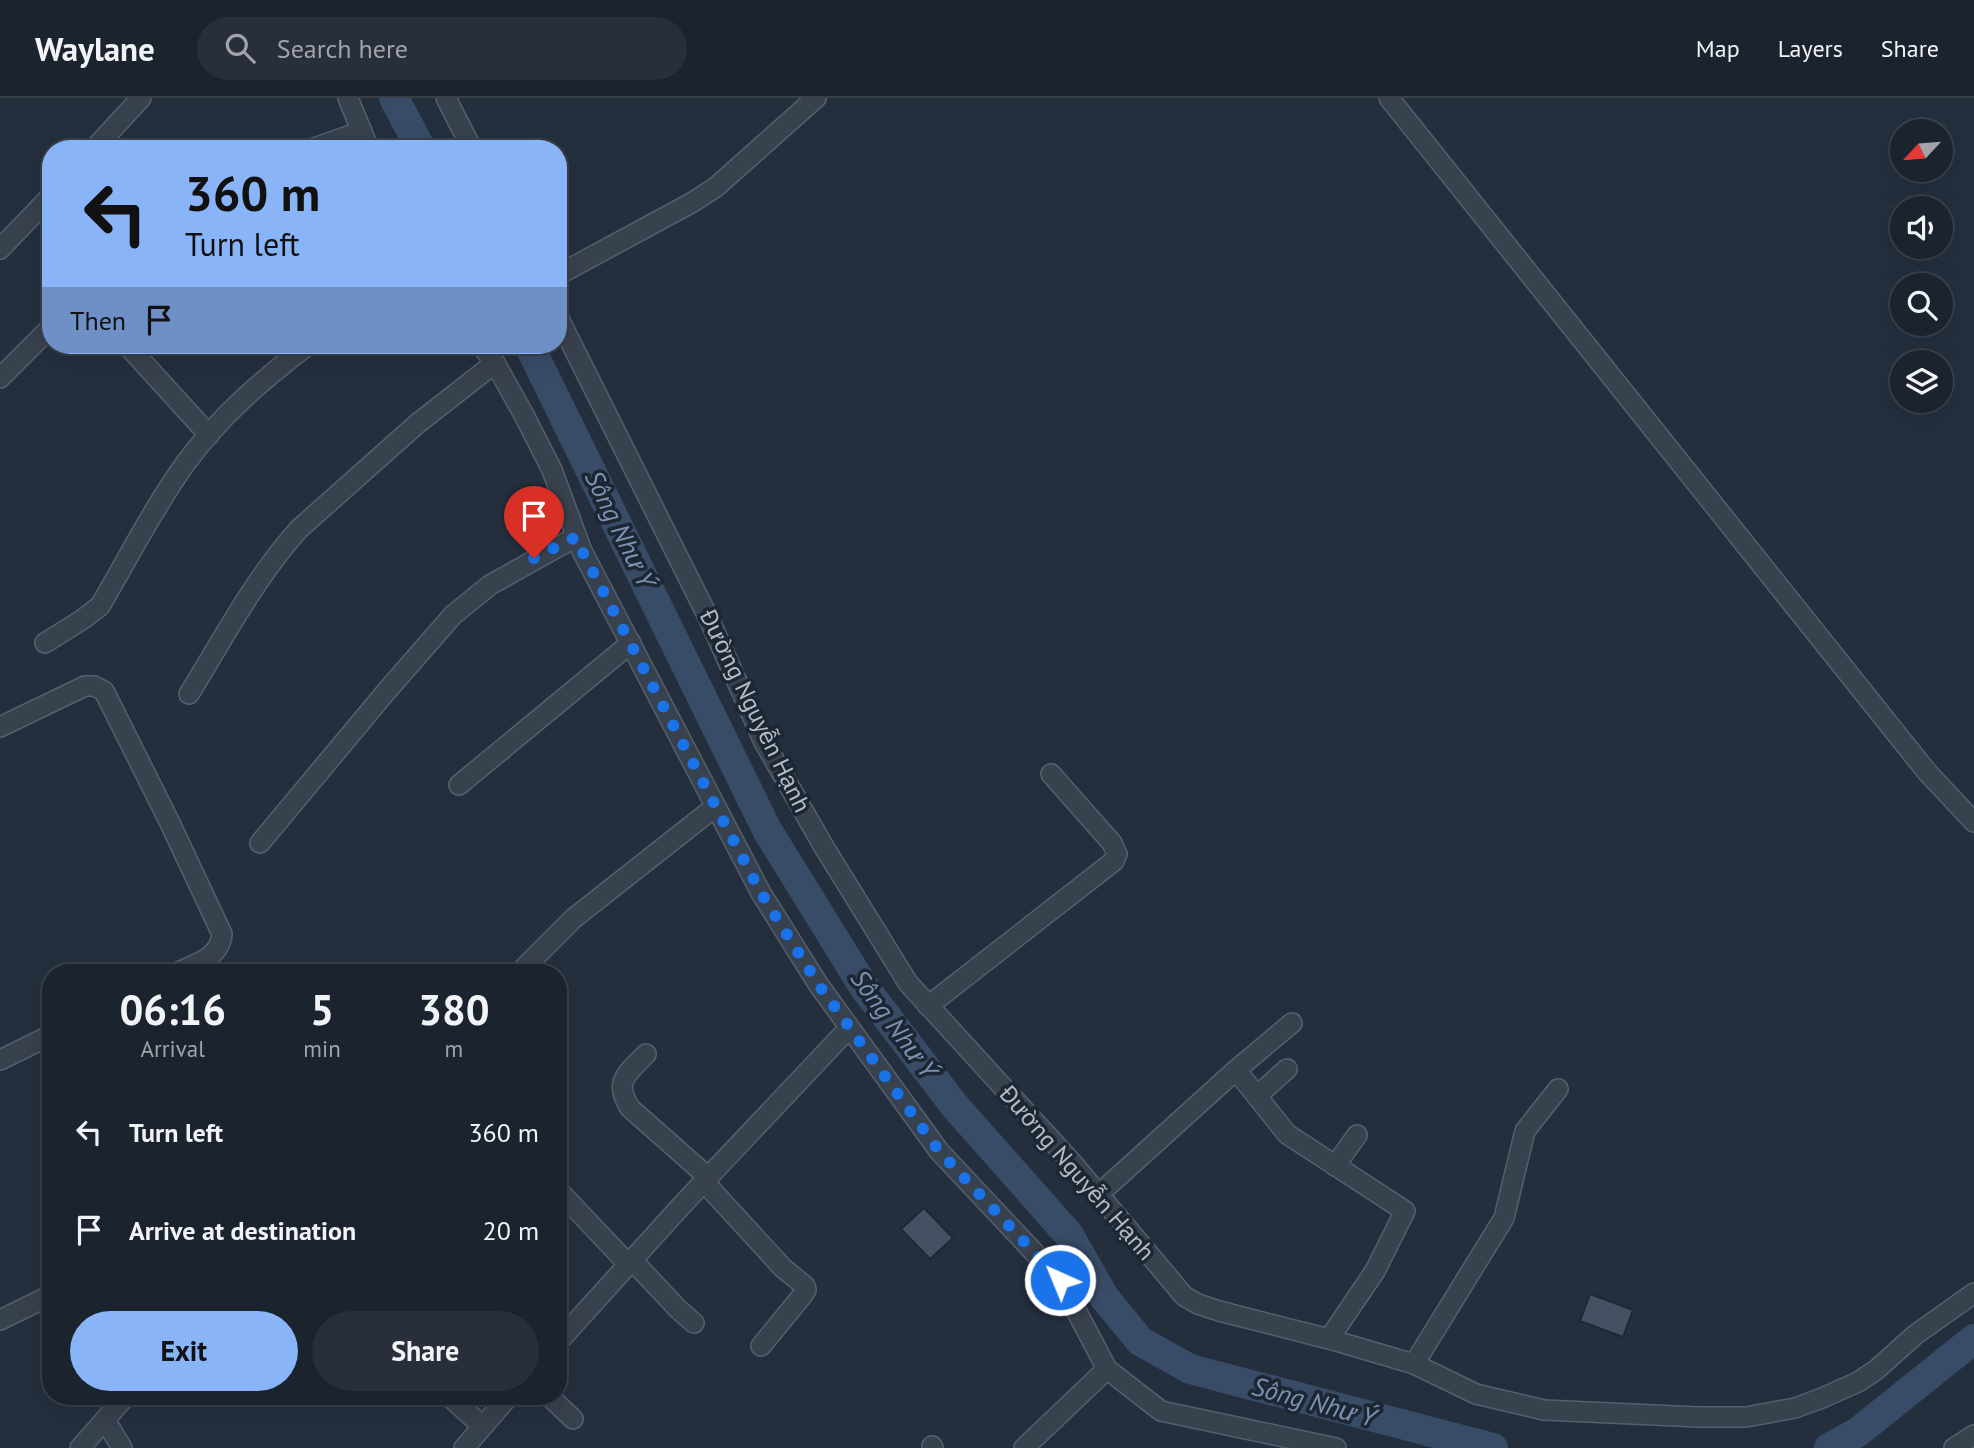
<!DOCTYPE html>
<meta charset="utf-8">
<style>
:root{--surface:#1b232e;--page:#282f3a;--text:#f1f3f6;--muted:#a0a4aa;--line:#39404a;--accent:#8ab4f8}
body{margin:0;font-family:"PT Sans",sans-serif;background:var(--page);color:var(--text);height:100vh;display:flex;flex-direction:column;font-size:26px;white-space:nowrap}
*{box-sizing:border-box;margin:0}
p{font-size:23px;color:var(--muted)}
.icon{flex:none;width:38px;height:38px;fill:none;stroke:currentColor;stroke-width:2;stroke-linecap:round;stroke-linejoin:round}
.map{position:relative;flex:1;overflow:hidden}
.sheet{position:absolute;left:42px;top:866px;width:525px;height:441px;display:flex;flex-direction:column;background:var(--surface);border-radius:28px;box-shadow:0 7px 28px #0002,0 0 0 2px var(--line)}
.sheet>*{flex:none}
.banner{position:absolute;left:42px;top:42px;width:525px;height:214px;border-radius:28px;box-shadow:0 7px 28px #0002,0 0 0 2px var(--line);background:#8ab4f8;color:#111;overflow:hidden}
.needle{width:46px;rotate:244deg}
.fabs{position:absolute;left:1890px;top:21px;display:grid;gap:14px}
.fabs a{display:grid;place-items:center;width:63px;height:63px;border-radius:50%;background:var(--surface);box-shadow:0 7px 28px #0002,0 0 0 2px var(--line);font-size:35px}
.pin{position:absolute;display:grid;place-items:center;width:60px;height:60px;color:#fff;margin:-72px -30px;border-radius:50% 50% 50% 0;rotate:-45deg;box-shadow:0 0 7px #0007}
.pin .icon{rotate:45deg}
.me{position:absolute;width:77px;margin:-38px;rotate:316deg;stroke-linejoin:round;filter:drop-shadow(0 0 5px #0008)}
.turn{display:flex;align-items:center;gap:24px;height:147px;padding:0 28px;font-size:32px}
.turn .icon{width:91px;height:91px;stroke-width:2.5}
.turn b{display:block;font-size:49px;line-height:60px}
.then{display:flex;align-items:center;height:66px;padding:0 28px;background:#0003;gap:14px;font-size:26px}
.eta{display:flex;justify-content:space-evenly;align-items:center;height:119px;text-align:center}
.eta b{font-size:42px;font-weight:700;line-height:49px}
.action{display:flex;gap:14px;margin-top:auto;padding:14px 28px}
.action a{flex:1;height:80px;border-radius:42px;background:var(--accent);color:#111;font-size:28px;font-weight:700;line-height:80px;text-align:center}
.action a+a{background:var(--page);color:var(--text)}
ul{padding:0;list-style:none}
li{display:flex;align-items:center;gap:21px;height:98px;padding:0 28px}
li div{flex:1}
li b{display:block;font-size:26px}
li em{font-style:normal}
header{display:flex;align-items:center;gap:42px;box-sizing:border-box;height:98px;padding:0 35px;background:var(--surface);border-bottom:2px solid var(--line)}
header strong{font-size:33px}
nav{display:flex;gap:38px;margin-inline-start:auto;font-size:24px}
.search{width:490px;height:63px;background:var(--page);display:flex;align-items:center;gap:18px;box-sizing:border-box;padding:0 24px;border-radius:38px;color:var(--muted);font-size:26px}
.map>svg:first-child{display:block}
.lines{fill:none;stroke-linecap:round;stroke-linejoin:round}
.river{stroke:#394c67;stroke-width:30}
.building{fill:#455162;stroke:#1f2835;stroke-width:2}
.minor-casing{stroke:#565f6c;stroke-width:22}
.minor{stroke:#38414e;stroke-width:19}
.route{stroke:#1a73e8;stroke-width:12;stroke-dasharray:0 21.6}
.labels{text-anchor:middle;stroke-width:7;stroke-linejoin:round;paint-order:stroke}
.street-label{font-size:24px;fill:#b4bcc9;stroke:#1d2633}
.water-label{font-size:26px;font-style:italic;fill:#7c92b1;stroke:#1d2633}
</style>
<header>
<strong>Waylane</strong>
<div class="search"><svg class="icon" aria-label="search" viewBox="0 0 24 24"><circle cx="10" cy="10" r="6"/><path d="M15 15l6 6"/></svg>Search here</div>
<nav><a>Map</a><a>Layers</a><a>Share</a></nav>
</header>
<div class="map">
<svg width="1974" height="1350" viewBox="0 0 1974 1350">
<rect width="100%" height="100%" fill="#242f3e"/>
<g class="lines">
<g class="river">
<path d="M394,0L421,51"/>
<path d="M529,247L767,732L864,889L954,1007L1069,1137L1104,1199L1140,1243L1190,1271L1493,1350"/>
<path d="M1829,1350L1858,1334L1974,1241"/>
</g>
</g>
<g class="building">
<path d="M924,1110L953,1140L930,1161L901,1131Z"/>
<path d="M1590,1196L1633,1212L1623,1239L1580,1223Z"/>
</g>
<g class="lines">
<g class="minor-casing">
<g id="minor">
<path d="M348,0L369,51"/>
<path d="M446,0L472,51"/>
<path d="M1389,0L1927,674L1974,724"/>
<path d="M94,51L141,0"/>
<path d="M311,51L362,33"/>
<path d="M0,151L51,98"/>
<path d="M558,177L693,104L716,89L816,0"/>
<path d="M558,219L709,521L764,644L824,749L908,885L1075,1068L1184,1198L1198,1206L1219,1213L1329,1241L1414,1266L1476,1296L1544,1312L1698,1319H1746L1795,1310L1822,1300L1858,1284L1876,1272L1915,1237L1974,1195"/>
<path d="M127,247L209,337"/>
<path d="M481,247L495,265L524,317L552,372L582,453L761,795L818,886L939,1053L1060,1182L1107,1271L1161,1313L1336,1350"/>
<path d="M0,280L51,229"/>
<path d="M45,545L83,521L100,508C127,462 154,409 185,366C219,319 262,282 308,247"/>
<path d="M189,596C223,541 255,480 299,431L417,326L495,265"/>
<path d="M0,629L85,588H94L104,593L169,723L222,836C220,860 195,866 176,875"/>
<path d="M459,687L631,545"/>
<path d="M260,745L385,595L453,517L490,487L576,439"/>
<path d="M519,875L574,820L715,709"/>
<path d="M928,908L1114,763L1117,756L1112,745L1051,676"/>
<path d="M646,956C627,976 613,983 630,1010L708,1079"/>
<path d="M0,962L51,937"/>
<path d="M1236,972L1292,925"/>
<path d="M1257,998L1287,971"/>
<path d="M1335,1068L1357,1037"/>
<path d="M704,1084L783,1170L805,1188L806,1192L802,1198L761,1248"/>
<path d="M558,1092L628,1166"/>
<path d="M1099,1096L1236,972L1287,1036L1405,1113L1375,1173L1329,1241"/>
<path d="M632,1162L678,1211L694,1225"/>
<path d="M0,1222L51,1197"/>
<path d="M558,1244L682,1107L849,930"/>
<path d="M1414,1266L1504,1120L1525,1033L1558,991"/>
<path d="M449,1298L482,1328"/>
<path d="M549,1298L573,1321"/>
<path d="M105,1322L122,1350"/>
<path d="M932,1348L933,1350"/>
<path d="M80,1350L126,1298"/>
<path d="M464,1350L509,1298"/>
<path d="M1024,1350L1107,1271"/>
<path d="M1954,1350L1974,1337"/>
</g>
</g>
<use href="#minor" class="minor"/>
</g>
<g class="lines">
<path class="route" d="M534,460L576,439L582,453L761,795L818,886L939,1053L1060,1182"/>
</g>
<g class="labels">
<g class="street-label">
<text transform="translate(755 613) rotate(64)" y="8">Đường Nguyễn Hạnh</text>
<text transform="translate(1077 1075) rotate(49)" y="8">Đường Nguyễn Hạnh</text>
</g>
<g class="water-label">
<text transform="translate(620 431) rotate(64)" y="9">Sông Như Ý</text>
<text transform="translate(894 926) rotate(54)" y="9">Sông Như Ý</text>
<text transform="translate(1314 1304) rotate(15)" y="9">Sông Như Ý</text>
</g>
</g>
</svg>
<div class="fabs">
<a><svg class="needle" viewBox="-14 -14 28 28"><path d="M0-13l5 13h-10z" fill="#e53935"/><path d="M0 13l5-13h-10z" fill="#a0a4aa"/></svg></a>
<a><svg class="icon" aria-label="sound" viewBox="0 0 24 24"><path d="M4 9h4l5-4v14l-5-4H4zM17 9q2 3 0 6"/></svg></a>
<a><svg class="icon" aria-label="search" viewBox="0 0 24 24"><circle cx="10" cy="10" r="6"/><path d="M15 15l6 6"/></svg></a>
<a><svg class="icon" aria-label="layers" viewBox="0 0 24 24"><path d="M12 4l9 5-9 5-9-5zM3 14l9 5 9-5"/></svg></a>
</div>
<div class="pin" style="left:534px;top:460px;background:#d93025"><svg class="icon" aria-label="arrive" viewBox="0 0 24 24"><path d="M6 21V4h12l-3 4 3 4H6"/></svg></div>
<svg class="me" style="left:1060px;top:1182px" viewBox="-20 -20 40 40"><circle r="17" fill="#1a73e8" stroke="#fff" stroke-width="3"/><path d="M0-11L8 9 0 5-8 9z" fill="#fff"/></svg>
<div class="banner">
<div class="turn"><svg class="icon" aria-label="left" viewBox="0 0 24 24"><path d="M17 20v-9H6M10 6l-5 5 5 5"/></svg><div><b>360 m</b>Turn left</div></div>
<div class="then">Then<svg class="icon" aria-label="arrive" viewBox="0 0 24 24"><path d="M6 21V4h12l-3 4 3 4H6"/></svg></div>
</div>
<section class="sheet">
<div class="eta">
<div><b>06:16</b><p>Arrival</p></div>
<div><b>5</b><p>min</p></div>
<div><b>380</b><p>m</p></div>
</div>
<ul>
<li><svg class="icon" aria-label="left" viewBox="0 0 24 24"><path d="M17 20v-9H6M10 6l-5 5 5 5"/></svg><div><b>Turn left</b></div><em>360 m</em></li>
<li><svg class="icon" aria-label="arrive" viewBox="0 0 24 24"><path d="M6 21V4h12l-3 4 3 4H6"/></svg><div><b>Arrive at destination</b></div><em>20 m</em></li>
</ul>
<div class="action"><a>Exit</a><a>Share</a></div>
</section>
</div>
